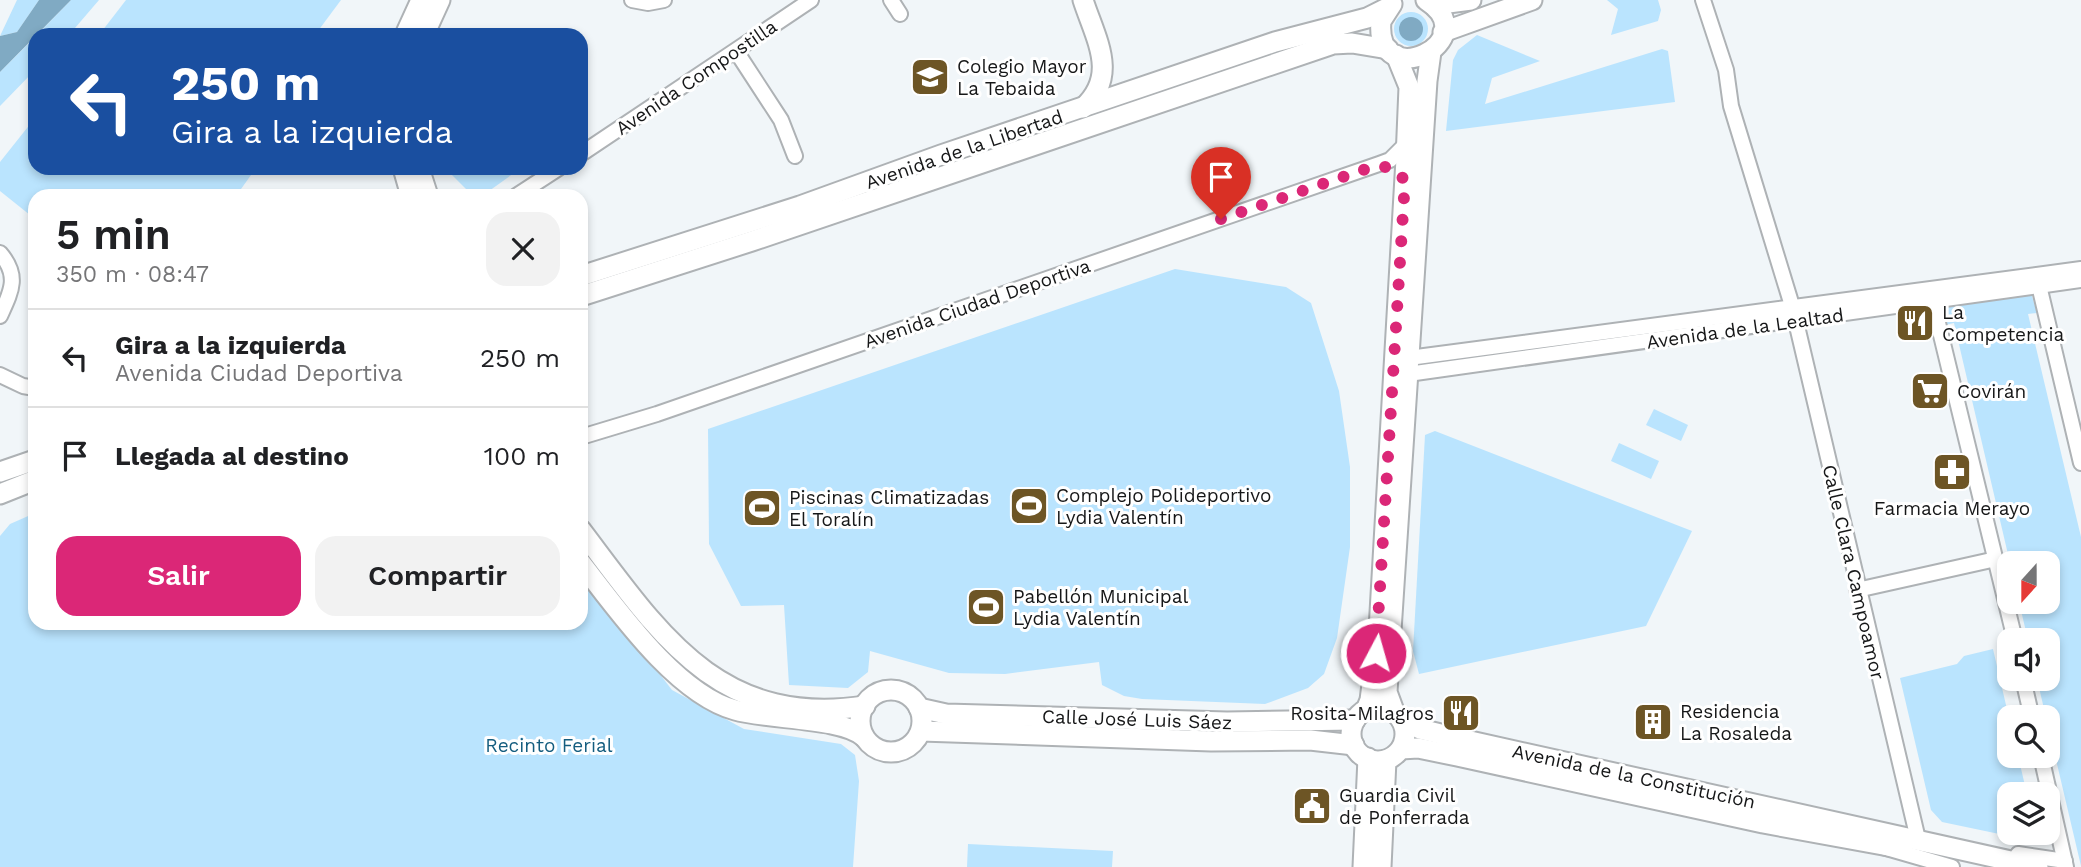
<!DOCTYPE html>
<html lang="es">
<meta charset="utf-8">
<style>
:root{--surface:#fff;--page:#f2f2f2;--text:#202124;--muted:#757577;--line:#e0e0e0;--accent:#db2777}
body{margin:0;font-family:"Work Sans",sans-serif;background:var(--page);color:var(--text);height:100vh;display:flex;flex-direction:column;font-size:26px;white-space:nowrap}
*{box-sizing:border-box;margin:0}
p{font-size:23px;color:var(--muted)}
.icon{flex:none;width:38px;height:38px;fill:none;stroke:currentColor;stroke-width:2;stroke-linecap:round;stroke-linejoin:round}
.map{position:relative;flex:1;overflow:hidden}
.sheet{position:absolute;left:28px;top:189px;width:560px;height:441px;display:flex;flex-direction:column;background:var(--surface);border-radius:21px;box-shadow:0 4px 10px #0003}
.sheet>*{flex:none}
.hud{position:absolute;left:28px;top:28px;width:560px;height:147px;border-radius:21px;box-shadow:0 4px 10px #0003;background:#1a4fa0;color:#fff;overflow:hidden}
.needle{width:46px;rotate:201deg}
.controls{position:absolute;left:1997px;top:551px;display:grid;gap:14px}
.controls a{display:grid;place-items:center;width:63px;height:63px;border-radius:14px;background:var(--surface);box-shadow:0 4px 10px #0003;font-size:35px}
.pin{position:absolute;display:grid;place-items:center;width:60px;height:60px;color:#fff;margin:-72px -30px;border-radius:50% 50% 50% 0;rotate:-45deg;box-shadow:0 0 7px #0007}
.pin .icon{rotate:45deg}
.me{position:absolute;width:77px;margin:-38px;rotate:6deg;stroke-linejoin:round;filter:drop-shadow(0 0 5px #0008)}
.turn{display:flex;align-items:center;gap:24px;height:147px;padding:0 28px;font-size:32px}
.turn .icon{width:91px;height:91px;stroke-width:2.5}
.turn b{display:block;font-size:49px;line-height:60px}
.round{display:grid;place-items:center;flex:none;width:74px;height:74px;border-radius:21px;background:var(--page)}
.overview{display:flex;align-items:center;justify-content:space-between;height:119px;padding:0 28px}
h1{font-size:42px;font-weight:600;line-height:52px}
.button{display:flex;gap:14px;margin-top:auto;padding:14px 28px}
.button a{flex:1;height:80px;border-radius:21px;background:var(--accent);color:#fff;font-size:28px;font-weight:600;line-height:80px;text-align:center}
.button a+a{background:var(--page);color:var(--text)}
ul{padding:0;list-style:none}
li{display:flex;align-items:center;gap:21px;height:98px;padding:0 28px;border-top:2px solid var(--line)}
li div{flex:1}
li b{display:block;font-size:26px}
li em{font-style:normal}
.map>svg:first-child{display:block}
.green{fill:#bae4fe}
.water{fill:#80aac3}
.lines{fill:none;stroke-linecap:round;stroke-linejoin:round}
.street-casing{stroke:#aeb2b5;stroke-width:18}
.secondary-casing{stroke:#aeb2b5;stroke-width:23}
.street{stroke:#fff;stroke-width:14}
.secondary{stroke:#fff;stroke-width:19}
.route{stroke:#db2777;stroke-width:12;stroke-dasharray:0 21.6}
.labels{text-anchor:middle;stroke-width:6;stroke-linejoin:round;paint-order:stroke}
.poi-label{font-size:19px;fill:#161718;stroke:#fff;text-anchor:start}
.street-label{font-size:19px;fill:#161718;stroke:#fff}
.park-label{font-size:19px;fill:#145d7f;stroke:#fff}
</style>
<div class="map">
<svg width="2081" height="867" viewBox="0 0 2081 867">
<rect width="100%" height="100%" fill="#f1f6f9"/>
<g class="green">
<path d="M17,0H39L17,32L0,36Z"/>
<path d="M71,0H99L69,35H37Z"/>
<path d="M126,0H341L315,35H99Z"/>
<path d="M1607,0H1658L1661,10L1658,21L1611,35L1618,9Z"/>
<circle cx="1411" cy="29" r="17"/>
<path d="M1477,35L1540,61L1492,78L1485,104L1662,49L1668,51L1675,102L1446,131L1453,60L1458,50Z"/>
<path d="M35,37V70L0,106V72Z"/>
<path d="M35,118V168H256L236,196H35V219L0,191V162Z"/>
<path d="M521,168L482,196H473L446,169Z"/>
<path d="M1175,269L1286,287L1311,303L1339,391L1350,467V547L1337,638L1324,674L1308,688L1265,704L1142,699L1124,696L1102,685L1099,662L1005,674L949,673L870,651L868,672L848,688L789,685L784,605L741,606L709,544L708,429Z"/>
<path d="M2031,293L2037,313L2028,314L2081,537V866L2037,679H2048V640H2028L2019,602H2048V564L2010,563L1954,323L1945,325L1944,306Z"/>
<path d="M1654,409L1688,425L1681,441L1646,425Z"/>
<path d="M1435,431L1692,531L1646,626L1419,674L1413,651L1425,435Z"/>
<path d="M1619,443L1659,461L1651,479L1611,461Z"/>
<path d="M35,513V623H581V572L672,690L744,729L841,744L855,755L859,781L853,867H0V536L10,524Z"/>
<path d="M1993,649L2009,718V756H2018L2027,794H2009V833H2036L2038,842L1942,822L1931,810L1900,678L1957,664L1964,656Z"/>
<path d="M968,844L1113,851L1112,867H967Z"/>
</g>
<g class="water">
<path d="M39,0H71L0,72V36L17,32Z"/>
<circle cx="1411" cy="29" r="12"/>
</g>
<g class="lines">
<g class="street-casing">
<g id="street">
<path d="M632,0L648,3L664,0"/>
<path d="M891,0L900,14"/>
<path d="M1703,0L1726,70L1731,106L1793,309L1917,835"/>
<path d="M736,51L781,120L795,156"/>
<path d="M581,154L811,0"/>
<path d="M516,196L559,168"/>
<path d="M0,253C20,276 11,292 0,316"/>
<path d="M2037,277L2081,463"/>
<path d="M1931,294L2015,640"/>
<path d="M1409,358L2081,269"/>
<path d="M1408,374L2081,280"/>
<path d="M0,375L23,386L35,388"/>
<path d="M581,437L657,414L1379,164L1390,160L1407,143"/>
<path d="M1857,590L1996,559"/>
<path d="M2023,679L2032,718"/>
<path d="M2041,756L2066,867"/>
<path d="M1883,847L1952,867"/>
<path d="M2018,854L2065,861"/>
</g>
</g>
<g class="secondary-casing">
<g id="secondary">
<path d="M1392,4L1381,21C1374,96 1489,41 1426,0"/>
<path d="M1433,5L1471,0"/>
<path d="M1443,32L1532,0"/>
<path d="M405,35L421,0"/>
<path d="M424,35L440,0"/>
<path d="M1083,108C1119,75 1096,40 1083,0"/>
<path d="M403,168L411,196"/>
<path d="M419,168L428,196"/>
<path d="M581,276L800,206L941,155L1275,42L1367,18L1387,8"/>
<path d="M581,296L752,241L1333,44L1352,43L1388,49"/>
<path d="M0,472L35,460"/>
<path d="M0,494L35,480"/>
<path d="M581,530C659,633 718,728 865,706"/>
<path d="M581,563C617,609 676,694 735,710C769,720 842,717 864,737"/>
<circle cx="891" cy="721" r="31"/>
<circle cx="1378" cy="734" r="27"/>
<path d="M919,708L946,714L1227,722L1355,720"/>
<path d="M1366,710L1370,700L1379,630L1406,159L1409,87L1396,55"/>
<path d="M1394,711L1387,692L1427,81L1431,52"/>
<path d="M1401,718L1420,729L1461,739L2038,867"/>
<path d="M921,731L1211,741L1310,740L1354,745"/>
<path d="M1401,749L1418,748L1457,756L1763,823L1894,847"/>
<path d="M1363,867L1368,758"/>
<path d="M1381,867L1386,760"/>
</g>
</g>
<use href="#street" class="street"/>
<use href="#secondary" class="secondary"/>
</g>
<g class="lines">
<path class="route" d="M1221,219L1372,167H1391L1405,180L1376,653"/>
</g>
<defs>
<g id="university-square" transform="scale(2.0125)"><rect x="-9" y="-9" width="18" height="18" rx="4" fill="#6d5525" stroke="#fff"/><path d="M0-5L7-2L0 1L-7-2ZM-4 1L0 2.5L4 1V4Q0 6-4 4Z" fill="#fff"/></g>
<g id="restaurant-square" transform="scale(2.0125)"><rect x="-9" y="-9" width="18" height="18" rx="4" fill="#6d5525" stroke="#fff"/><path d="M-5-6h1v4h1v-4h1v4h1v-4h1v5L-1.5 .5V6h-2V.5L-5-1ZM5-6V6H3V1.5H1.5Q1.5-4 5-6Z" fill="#fff"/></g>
<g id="supermarket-square" transform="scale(2.0125)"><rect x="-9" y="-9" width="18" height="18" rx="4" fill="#6d5525" stroke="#fff"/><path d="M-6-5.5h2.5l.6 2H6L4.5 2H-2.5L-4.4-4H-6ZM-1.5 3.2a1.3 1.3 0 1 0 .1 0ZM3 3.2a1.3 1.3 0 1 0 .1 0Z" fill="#fff"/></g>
<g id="pharmacy-square" transform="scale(2.0125)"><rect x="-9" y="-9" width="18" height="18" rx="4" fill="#6d5525" stroke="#fff"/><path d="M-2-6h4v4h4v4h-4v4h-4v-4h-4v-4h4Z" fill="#fff"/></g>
<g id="stadium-square" transform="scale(2.0125)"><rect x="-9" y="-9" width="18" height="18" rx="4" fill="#6d5525" stroke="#fff"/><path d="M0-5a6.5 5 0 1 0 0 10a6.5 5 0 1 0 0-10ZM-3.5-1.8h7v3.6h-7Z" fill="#fff"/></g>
<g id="building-square" transform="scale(2.0125)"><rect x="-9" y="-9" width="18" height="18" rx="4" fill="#6d5525" stroke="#fff"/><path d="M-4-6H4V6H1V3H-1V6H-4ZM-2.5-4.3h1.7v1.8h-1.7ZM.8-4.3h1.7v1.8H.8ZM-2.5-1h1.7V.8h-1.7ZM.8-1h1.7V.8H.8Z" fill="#fff"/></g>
<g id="civic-square" transform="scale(2.0125)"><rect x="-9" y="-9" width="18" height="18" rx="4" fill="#6d5525" stroke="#fff"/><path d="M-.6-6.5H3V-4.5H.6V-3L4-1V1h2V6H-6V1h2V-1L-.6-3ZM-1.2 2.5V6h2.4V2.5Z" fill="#fff"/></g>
</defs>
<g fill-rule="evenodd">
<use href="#university-square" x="930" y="77"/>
<use href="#restaurant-square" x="1915" y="323"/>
<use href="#supermarket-square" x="1930" y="391"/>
<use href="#pharmacy-square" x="1952" y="472"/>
<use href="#stadium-square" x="1029" y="506"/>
<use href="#stadium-square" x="762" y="508"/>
<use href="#stadium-square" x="986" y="607"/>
<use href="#restaurant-square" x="1461" y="713"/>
<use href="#building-square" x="1653" y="722"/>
<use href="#civic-square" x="1312" y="806"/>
</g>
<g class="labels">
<g class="poi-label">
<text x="957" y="73">Colegio Mayor<tspan x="957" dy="22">La Tebaida</tspan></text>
<text x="1942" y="319">La<tspan x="1942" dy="22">Competencia</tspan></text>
<text x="1957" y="398">Covirán</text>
<text x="1056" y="502">Complejo Polideportivo<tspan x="1056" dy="22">Lydia Valentín</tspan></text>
<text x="789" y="504">Piscinas Climatizadas<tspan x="789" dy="22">El Toralín</tspan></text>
<text x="1952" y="515" text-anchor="middle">Farmacia Merayo</text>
<text x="1013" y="603">Pabellón Municipal<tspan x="1013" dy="22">Lydia Valentín</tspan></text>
<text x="1680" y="718">Residencia<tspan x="1680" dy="22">La Rosaleda</tspan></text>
<text x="1434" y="720" text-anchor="end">Rosita-Milagros</text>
<text x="1339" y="802">Guardia Civil<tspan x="1339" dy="22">de Ponferrada</tspan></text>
</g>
<g class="street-label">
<text transform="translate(696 77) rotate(-34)" y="7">Avenida Compostilla</text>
<text transform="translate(964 149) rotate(-19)" y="7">Avenida de la Libertad</text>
<text transform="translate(977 303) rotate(-19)" y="7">Avenida Ciudad Deportiva</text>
<text transform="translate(1745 328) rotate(-8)" y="7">Avenida de la Lealtad</text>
<text transform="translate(1854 572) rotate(77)" y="7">Calle Clara Campoamor</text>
<text transform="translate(1137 719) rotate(2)" y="7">Calle José Luis Sáez</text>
<text transform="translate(1634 776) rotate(12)" y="7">Avenida de la Constitución</text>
</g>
<g class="park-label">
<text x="549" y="752">Recinto Ferial</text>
</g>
</g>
</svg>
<div class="controls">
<a><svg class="needle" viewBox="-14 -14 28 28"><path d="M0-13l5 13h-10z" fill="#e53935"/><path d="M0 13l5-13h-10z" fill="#757577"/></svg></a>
<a><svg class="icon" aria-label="sound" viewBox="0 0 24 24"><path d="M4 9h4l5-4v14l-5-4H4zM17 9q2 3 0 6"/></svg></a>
<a><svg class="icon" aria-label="search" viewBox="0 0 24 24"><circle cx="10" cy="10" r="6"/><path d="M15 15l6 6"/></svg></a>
<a><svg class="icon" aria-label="layers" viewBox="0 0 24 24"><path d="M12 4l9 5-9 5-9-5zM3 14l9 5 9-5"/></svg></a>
</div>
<div class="pin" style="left:1221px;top:219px;background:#d93025"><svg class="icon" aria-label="arrive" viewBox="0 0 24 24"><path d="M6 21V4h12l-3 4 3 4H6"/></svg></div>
<svg class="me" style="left:1376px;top:653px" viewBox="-20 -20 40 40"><circle r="17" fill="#db2777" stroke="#fff" stroke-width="3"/><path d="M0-11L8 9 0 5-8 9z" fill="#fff"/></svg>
<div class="hud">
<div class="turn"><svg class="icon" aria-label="left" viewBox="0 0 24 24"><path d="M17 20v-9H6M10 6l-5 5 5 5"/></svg><div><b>250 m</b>Gira a la izquierda</div></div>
</div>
<section class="sheet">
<div class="overview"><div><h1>5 min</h1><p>350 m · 08:47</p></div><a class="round"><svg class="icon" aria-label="close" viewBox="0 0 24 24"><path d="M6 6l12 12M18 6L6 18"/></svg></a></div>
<ul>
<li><svg class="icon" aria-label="left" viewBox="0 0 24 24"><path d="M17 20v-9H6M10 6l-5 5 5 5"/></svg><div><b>Gira a la izquierda</b><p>Avenida Ciudad Deportiva</p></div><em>250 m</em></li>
<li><svg class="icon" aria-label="arrive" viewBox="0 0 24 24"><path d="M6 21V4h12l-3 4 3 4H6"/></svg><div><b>Llegada al destino</b></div><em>100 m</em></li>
</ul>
<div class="button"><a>Salir</a><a>Compartir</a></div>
</section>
</div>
